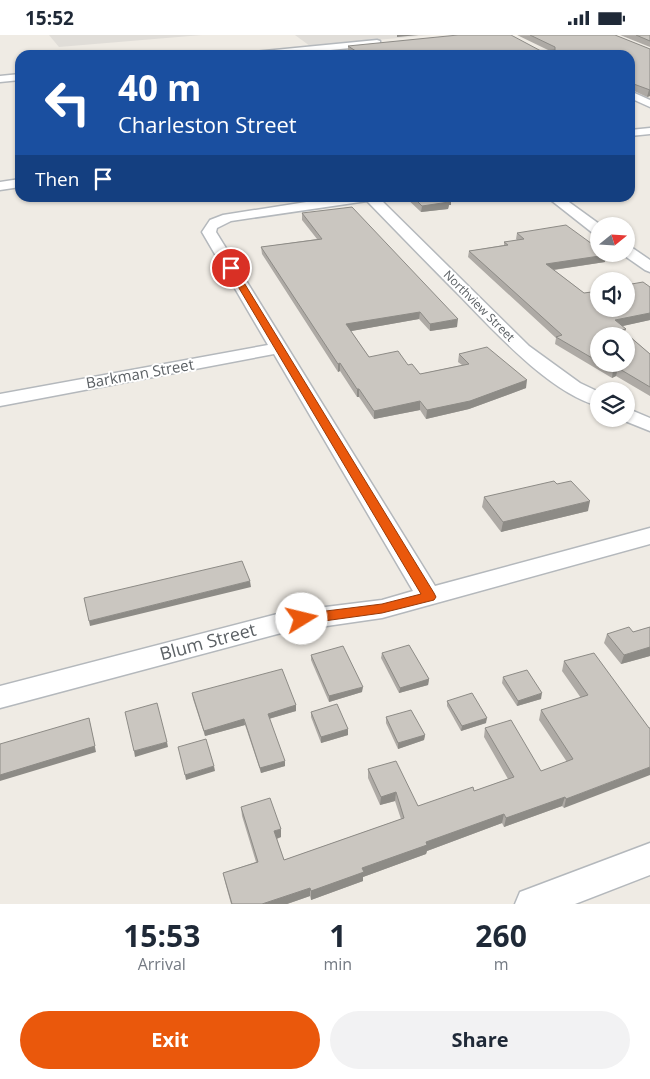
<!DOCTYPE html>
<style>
:root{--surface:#fff;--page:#f2f2f3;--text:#1f2937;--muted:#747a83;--accent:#ea580c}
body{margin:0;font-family:"Open Sans",sans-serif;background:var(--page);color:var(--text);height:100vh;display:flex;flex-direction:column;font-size:19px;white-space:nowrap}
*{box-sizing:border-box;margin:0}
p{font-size:16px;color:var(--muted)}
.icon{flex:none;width:28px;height:28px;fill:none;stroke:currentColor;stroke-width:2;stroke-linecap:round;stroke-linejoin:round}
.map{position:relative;height:869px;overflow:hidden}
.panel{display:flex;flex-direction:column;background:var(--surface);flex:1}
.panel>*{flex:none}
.guide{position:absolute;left:15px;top:15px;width:620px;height:152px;border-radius:15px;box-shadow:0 1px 4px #0004;background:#1a4fa0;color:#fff;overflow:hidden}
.needle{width:32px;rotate:72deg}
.controls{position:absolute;left:590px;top:182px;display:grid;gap:10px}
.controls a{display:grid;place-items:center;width:45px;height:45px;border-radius:50%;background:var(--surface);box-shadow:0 1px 4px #0004;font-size:25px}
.pin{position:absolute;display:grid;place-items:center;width:42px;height:42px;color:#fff;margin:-21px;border:2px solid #fff;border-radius:50%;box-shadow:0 1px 5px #0007}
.me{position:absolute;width:55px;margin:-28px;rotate:81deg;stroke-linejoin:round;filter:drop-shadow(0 0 4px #0008)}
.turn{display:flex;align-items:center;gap:18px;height:105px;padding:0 20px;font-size:22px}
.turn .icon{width:65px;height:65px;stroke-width:2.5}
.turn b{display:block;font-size:35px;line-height:42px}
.then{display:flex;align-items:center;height:48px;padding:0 20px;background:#0003;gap:10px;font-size:19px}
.eta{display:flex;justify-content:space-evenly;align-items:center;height:85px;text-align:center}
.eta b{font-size:30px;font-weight:700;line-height:35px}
.primary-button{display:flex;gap:10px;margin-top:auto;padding:10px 20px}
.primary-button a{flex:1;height:58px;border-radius:30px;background:var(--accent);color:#fff;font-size:20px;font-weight:700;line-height:58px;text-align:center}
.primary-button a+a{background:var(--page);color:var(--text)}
.status{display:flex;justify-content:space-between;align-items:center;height:35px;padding:0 25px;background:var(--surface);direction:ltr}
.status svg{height:14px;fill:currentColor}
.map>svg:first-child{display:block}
.industrial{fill:#e0ddd8}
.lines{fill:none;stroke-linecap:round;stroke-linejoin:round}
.minor-casing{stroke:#b4b8bc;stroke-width:3}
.minor{fill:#fff;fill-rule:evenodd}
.wall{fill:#aeaaa5;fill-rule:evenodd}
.shaded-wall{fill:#8d8b86}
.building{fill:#cac6c0;stroke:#8d8b86}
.route{fill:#ea580c;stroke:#983908}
.labels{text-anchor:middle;stroke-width:4;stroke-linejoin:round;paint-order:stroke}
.far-street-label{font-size:12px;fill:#5c6165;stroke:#fff}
.street-label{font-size:15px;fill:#5c6165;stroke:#fff}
.near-street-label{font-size:18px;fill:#5c6165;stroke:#fff}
</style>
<div class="status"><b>15:52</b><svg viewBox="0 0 49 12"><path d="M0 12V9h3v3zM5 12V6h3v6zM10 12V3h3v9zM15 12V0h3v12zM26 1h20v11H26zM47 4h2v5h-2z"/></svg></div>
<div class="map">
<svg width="650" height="869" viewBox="0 0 650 869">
<rect width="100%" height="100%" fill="#efebe4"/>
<g class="industrial">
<path d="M49,0H202L59,12Z"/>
<path d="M295,0H432L310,11Z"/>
</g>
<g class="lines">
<g class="minor-casing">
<g id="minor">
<path d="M377,5L380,6V10L281,20H248L253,17Z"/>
<path d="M20,39V45L0,47V41Z"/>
<path d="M630,56L650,65V72L630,63Z"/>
<path d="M650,93V99L630,101V95Z"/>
<path d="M20,144V152L0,155V147Z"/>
<path d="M338,162H378L529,311L580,348L599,357V371C551,359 494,296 460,261C429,230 398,198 367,166L231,186L217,193L216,197L435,551L650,493V509L382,583L285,597L0,673V651L285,577L382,565L413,556L274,319L0,371V359L268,310L202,197L210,185L223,180Z"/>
<path d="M547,162H562L602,191H599V200L594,199Z"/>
<path d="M626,211L631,212L650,225V237L645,235L622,219H626Z"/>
<path d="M626,373L650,383V396L620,384H626Z"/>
<path d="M650,808V840L575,869H515L520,857Z"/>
</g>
</g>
<use href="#minor" class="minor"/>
</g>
<g class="wall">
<path d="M517,0H615L650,14V61L647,62L630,54V20H353L348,17V11L548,15Z"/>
<path d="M620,0H650V12Z"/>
<path d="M405,162H450L451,170H449L448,174L421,177Z"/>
<path d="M302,178L457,292L430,296L419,284L351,296L369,322L408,330L420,339L462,330L458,327L459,319L526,353L469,374L426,384L420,375L374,384L359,362H357L340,336L338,337L262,219L261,212L317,204L302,185Z"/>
<path d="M517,198L606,220L605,227L554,235L584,258L650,252V285L622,291L626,294L625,297L650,319V361L616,341L612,343L555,309L556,303L468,222L469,216L504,210V207L517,205L516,204ZM599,301L626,329H599Z"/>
<path d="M557,449L588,476L501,497L482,472L484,462Z"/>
<path d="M650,592V621L621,629L604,608L607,599L633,597Z"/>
<path d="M382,618L429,644L428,650L399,658L381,623Z"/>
<path d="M311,620L362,657L329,667L311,625Z"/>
<path d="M564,626L649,693L564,773L562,771L504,792L502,788L427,816L426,819L363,842V846L311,865L310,861L287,869H231L225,847L223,838L256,827L242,781L241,772L281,802L277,804L284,825L401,784L395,766L380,770L368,743V734L418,771L474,756L508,744L484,702L485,693L541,736L567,727L539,685L541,675L581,663L562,636Z"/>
<path d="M503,642L541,664L517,671L502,648Z"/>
<path d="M192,658L296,670V676L269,684L285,731L261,738L245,690L205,701L193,664Z"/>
<path d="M447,666L486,688L461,696L447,671Z"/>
<path d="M311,677L348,700L321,708L311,682Z"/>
<path d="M386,682L425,700L424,705L398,714L386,688Z"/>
</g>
<g class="shaded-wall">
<path d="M397,0H419L397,2Z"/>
<path d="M649,55H650V61L647,62Z"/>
<path d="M451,163V170H449L448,174L421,177L422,171L445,164Z"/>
<path d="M606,220L605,227L545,236L546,229Z"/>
<path d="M420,277L419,284L346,297V289Z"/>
<path d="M650,278V285L614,293L615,285Z"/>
<path d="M458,284L457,292L430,296V289Z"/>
<path d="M340,328V336L338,337V329Z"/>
<path d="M618,333L616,341L612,343L613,335Z"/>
<path d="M527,345L526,353L469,374L426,384L427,375Z"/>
<rect x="357" y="354" width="2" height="8"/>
<path d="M420,366V375L374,384V376Z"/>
<path d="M590,466L588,476L501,497L503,487Z"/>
<path d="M250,546L251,552L90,591L89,586Z"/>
<path d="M650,612V621L621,629L624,620Z"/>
<path d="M429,644L428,650L399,658L400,653Z"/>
<path d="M363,652L362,657L329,667V661Z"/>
<path d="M542,658L541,664L517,671L518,666Z"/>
<path d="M296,670V676L268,684V679Z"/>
<path d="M89,683L96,717L0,746V740Z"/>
<path d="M487,683L486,688L461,696L462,691Z"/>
<path d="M244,684L245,690L205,701L204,696Z"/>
<path d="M348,694V700L321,708V702Z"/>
<path d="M425,700L424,705L398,714V708Z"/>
<path d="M167,707L168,712L135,722L134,716Z"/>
<path d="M285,726V731L261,738L260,733Z"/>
<path d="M214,731L215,736L186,745L185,740Z"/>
<path d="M650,732V740L564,773L566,764Z"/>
<path d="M396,757L395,766L380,770L381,762Z"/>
<path d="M565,762L562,771L504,792L506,783Z"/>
<path d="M504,779L502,788L427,816L426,819L363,842V846L311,865V856L362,833L426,807Z"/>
<path d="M281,794V802L275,804L274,796Z"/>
<path d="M310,853V861L287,869H262Z"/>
</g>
<g class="building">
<path d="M458,0H511L541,16L555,15V12L530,0H615L650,14V55L631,48L630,57V20H362L348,11Z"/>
<path d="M636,0H650V6Z"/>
<path d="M413,162H450L451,163L445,164L449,167L422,171Z"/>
<path d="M352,172L458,284L430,289L420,277L346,289L369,322L398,316L408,330L412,329L420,339L469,329L459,319L487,312L527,345L470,366L427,375L420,366L374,376L359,354H357L340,328L338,329L261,212L322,204L302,178Z"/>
<path d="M566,190L599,214V219H605L606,220L546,229L584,258L599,256V274H626V250L643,247L650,252V278L615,285L626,294L622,295L650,319V352L618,333L613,335L602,329H626V301H599V327L556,302L562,300L469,216L508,210L504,207L524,204L517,198Z"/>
<path d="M554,446L557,449L571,446L590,466L503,487L484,462Z"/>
<path d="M242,526L250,546L89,586L84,563Z"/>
<path d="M629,592L633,597L650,592V612L624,620L607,599Z"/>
<path d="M409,610L429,644L400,653L382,618Z"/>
<path d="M343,611L363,652L329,661L311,620Z"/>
<path d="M594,618L649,693H650V732L566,764L565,762L506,783L504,779L426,807L427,810L362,833L364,837L311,856L310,853L262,869H232L223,838L258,827L241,772L270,763L281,794L274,796L284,825L404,783L396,757L381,762L368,734L396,726L418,771L473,752L474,756L514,742L485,693L511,685L541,736L573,724L541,675L588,660L564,626Z"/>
<path d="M282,634L296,670L268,679L285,726L260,733L244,684L204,696L192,658Z"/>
<path d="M527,635L542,658L518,666L503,642Z"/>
<path d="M472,658L487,683L462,691L447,666Z"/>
<path d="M157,668L167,707L134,716L125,677Z"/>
<path d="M337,669L348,694L321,702L311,677Z"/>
<path d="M411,675L425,700L398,708L386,682Z"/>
<path d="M89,683L95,711L0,740V709Z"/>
<path d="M206,704L214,731L185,740L178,712Z"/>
</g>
<path class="route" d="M231,231L235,233L434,558L436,562L434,565L382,578L302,589L298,588L296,584L298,580L302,579L382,569L421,559L227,233Z"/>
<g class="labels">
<g class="far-street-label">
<text transform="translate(479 271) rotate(45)" y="4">Northview Street</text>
</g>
<g class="street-label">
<text transform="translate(140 339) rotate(-10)" y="5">Barkman Street</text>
</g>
<g class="near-street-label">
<text transform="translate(208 607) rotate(-15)" y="6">Blum Street</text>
</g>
</g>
</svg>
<div class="controls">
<a><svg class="needle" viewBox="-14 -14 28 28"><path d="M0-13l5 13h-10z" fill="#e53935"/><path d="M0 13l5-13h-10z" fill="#747a83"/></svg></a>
<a><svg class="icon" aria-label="sound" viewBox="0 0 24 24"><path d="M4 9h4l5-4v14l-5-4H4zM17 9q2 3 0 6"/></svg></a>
<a><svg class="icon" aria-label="search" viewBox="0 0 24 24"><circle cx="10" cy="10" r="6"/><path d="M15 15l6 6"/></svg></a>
<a><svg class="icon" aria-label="layers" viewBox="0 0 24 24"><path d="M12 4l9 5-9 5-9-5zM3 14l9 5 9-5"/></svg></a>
</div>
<div class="pin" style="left:231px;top:233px;background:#d93025"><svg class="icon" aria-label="arrive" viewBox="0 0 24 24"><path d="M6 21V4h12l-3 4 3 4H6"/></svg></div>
<svg class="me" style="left:302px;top:584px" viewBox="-20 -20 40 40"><circle r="19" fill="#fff"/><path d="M0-13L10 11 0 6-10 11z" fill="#ea580c"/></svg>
<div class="guide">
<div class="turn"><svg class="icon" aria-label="left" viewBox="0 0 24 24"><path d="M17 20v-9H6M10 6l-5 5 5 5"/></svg><div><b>40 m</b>Charleston Street</div></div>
<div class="then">Then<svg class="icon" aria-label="arrive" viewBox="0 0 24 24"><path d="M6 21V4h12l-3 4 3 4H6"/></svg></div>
</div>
</div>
<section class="panel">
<div class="eta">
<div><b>15:53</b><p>Arrival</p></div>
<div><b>1</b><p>min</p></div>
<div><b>260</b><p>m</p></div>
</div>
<div class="primary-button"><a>Exit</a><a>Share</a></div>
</section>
